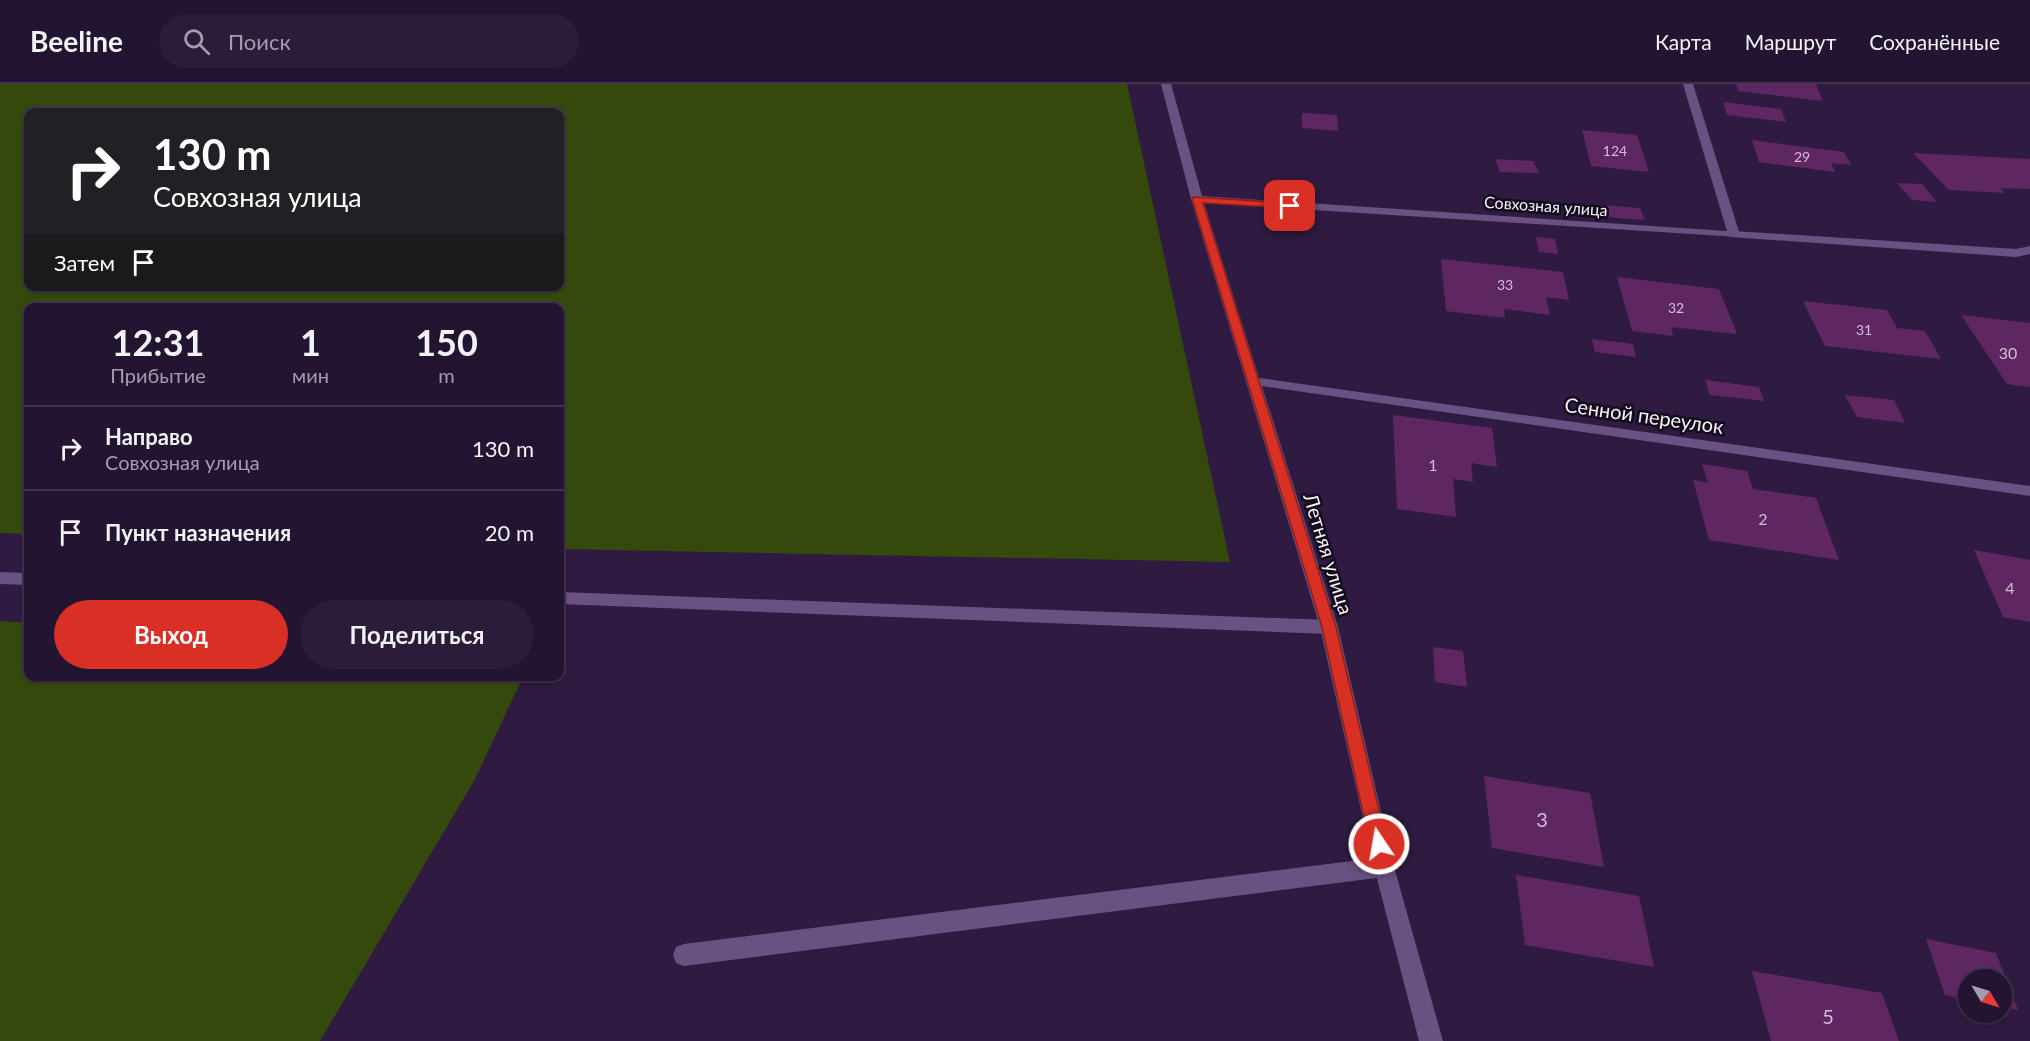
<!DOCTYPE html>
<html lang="ru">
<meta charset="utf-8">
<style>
:root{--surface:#231432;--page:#2b1d3a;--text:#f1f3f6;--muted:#a39eac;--line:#40334d;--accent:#d93025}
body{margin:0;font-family:Lato,sans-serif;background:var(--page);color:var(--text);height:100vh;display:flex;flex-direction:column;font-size:22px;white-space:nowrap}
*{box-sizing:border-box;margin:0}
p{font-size:20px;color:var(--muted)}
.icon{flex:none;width:33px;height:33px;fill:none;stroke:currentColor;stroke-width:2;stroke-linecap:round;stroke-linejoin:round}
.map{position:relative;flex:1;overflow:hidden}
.side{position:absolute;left:24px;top:219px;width:540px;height:378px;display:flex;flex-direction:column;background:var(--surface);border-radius:12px;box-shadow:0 2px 4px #0004,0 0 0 2px var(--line)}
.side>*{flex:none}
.guide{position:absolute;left:24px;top:24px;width:540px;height:183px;border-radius:12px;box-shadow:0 2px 4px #0004,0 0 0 2px var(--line);background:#202124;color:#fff;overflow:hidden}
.needle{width:39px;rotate:128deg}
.tools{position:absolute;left:1958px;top:885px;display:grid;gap:12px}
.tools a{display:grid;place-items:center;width:54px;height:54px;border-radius:50%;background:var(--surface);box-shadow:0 2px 4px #0004,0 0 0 2px var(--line);font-size:30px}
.pin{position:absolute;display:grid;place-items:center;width:51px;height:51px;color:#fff;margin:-26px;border-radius:12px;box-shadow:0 3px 9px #0006}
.me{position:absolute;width:66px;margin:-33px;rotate:348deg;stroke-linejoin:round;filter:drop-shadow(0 0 4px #0008)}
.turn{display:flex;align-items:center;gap:21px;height:126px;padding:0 30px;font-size:27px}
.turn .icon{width:78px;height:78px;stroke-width:2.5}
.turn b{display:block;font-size:42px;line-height:51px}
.then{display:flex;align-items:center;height:57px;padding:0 30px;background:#0003;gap:12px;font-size:22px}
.eta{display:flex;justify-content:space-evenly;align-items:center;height:102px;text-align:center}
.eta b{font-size:36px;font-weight:700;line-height:42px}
.cta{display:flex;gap:12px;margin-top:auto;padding:12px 30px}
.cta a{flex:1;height:69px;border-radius:36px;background:var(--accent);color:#fff;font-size:24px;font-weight:700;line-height:69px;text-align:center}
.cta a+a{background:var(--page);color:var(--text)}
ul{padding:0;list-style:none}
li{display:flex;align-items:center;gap:18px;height:84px;padding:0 30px;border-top:2px solid var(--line)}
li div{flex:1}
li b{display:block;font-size:22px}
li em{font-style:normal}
header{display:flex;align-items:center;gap:36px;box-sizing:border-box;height:84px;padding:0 30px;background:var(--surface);border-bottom:2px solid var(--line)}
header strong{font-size:28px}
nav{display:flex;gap:33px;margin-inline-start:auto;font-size:21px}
.search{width:420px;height:54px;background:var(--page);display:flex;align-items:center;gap:15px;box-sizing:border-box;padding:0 21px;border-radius:33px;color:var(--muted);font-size:22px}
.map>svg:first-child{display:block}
.green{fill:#36490c;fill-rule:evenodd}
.building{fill:#5f2762}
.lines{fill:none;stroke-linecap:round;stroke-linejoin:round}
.service{fill:#695281;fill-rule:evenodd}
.minor{fill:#695281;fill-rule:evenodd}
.route{fill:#d93025;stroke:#8d1f18;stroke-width:1.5}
.labels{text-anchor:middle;stroke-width:5;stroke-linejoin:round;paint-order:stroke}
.far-number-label{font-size:14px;fill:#d0bed6}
.far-street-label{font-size:16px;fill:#f6f1fc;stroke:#130a1c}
.number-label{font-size:16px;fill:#d0bed6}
.street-label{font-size:20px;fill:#f6f1fc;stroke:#130a1c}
.near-number-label{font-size:20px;fill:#d0bed6}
</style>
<header>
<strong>Beeline</strong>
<div class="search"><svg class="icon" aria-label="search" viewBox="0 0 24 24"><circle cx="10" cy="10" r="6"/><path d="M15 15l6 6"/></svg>Поиск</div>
<nav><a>Карта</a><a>Маршрут</a><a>Сохранённые</a></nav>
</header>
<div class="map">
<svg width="2030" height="957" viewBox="0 0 2030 957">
<rect width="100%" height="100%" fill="#2f1b42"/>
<g class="green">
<path d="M0,0H1127L1230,478L560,465V224H28V450L0,449ZM28,28H560V202H28Z"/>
<path d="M0,537L28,539V592L523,593L474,697L320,957H0Z"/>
</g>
<g class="building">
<path d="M1736,0H1816L1823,17L1738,7Z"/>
<path d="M1723,18L1781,25L1786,38L1727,31Z"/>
<path d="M1302,29L1337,31L1338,47L1302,44Z"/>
<path d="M1582,46L1637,51L1649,88L1591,82Z"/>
<path d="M1752,56L1844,68L1851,81L1831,79L1835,88L1759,78Z"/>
<path d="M1913,69L2030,75V105L2000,104L2005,109L1949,106Z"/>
<path d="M1495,75L1533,77L1539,89L1500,88Z"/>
<path d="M1897,99L1922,100L1937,118L1912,116Z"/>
<path d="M1601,121L1640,124L1645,136L1606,133Z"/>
<path d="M1536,153L1555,155L1558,170L1539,168Z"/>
<path d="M1441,175L1563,188L1569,216L1546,213L1550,231L1504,225L1505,234L1446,227Z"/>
<path d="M1617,193L1719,205L1737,250L1671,243L1673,252L1632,247Z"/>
<path d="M1803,217L1887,226L1897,244L1925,247L1941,275L1825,262Z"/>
<path d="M1961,231L2030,239V303L2007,300Z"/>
<path d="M1592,255L1633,260L1636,273L1595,268Z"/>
<path d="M1705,296L1759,303L1764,317L1710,311Z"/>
<path d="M1845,311L1894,316L1905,339L1857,333Z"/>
<path d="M1393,331L1492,344L1497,383L1471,379L1473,398L1453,395L1456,433L1397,425Z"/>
<path d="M1702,380L1747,387L1753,405L1816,414L1839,476L1709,456L1693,396L1708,399Z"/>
<path d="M1974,466L2030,476V538L2003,533Z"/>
<path d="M1433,563L1463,567L1467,603L1435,598Z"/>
<path d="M1484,692L1590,709L1604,783L1492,764Z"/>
<path d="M1516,791L1639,812L1654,883L1525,861Z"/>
<path d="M1926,855L1996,869L2018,926L2001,922V896H1968V915L1945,911Z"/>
<path d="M1752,887L1882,909L1899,957H1771Z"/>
</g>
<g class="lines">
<g class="service">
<path d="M1734,147L2016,165L2030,162V170L2016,173L1730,153L1728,151Z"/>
<path d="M0,488L28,489V501L0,500Z"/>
<path d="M560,508L1329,536L1335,538L1338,543L1335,548L1329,550L560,520Z"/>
<path d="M1384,773L1391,776L1394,783L1391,790L1384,793L684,882L676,879L673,871L676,863L684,860Z"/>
</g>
<path class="minor" d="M1161,0H1171L1202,112L1727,147L1683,0H1693L1740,151L1738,153L1204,119L1259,294L2030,402V412L1262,302L1338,543L1394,783L1443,957H1419L1374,783L1320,543L1191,115Z"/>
</g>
<path class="route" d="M1194,113L1290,119L1295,122L1290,124L1203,119L1336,543L1387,760L1385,765L1379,767L1373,765L1370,760L1322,543L1192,115Z"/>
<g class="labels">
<g class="far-number-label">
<text x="1615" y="72">124</text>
<text x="1802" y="78">29</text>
<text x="1505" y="206">33</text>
<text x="1676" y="229">32</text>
<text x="1864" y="251">31</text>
</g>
<g class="far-street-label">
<text transform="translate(1546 122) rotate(4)" y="6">Совхозная улица</text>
</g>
<g class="number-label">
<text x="2008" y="275">30</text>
<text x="1433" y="387">1</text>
<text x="1763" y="441">2</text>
<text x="2010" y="510">4</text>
</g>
<g class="street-label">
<text transform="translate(1644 332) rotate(8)" y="7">Сенной переулок</text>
<text transform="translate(1328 470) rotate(73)" y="7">Летняя улица</text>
</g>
<g class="near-number-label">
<text x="1542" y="743">3</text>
<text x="1828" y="940">5</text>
</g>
</g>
</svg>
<div class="tools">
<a><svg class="needle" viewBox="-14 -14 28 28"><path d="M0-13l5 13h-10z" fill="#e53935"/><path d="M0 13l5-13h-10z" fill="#a39eac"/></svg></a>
</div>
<div class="pin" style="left:1290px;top:122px;background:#d93025"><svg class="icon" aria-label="arrive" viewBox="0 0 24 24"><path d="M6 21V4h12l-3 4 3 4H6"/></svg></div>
<svg class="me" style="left:1379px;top:760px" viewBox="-20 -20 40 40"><circle r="17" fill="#d93025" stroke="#fff" stroke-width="3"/><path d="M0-11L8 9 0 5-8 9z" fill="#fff"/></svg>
<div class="guide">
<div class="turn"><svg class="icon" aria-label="right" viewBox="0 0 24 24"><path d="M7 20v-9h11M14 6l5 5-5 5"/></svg><div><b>130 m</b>Совхозная улица</div></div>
<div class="then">Затем<svg class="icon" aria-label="arrive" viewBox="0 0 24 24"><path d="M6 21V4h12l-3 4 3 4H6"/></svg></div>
</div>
<section class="side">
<div class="eta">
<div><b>12:31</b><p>Прибытие</p></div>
<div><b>1</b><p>мин</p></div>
<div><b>150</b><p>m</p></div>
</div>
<ul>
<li><svg class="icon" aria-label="right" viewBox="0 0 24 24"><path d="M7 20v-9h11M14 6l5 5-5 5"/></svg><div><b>Направо</b><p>Совхозная улица</p></div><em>130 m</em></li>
<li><svg class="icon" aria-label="arrive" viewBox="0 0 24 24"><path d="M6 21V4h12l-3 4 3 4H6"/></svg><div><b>Пункт назначения</b></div><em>20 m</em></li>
</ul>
<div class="cta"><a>Выход</a><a>Поделиться</a></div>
</section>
</div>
